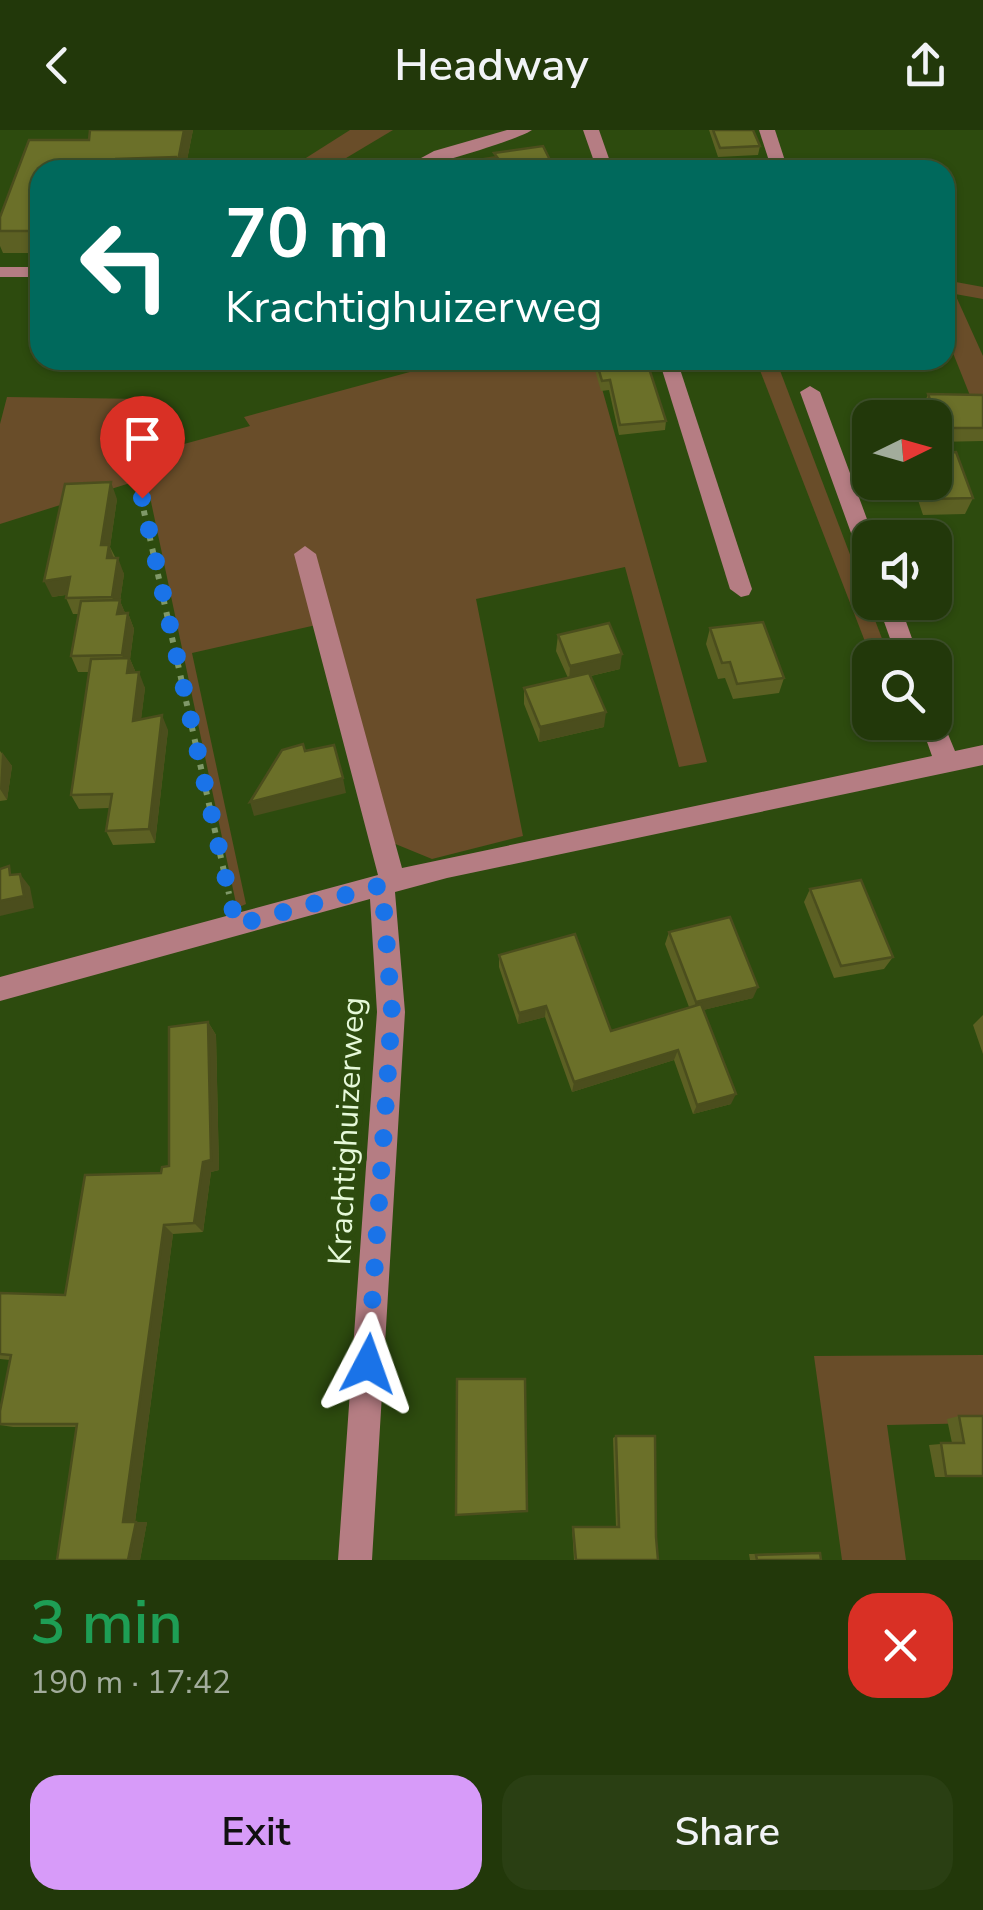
<!DOCTYPE html>
<meta charset="utf-8">
<style>
:root{--surface:#22380a;--page:#2a3f13;--text:#f1f3f6;--muted:#a2ac9c;--line:#3f522b;--accent:#d79bf9}
body{margin:0;font-family:"Nunito Sans",sans-serif;background:var(--page);color:var(--text);height:100vh;display:flex;flex-direction:column;font-size:38px;white-space:nowrap}
*{box-sizing:border-box;margin:0}
p{font-size:32px;color:var(--muted)}
.icon{flex:none;width:55px;height:55px;fill:none;stroke:currentColor;stroke-width:2;stroke-linecap:round;stroke-linejoin:round}
.map{position:relative;height:1430px;overflow:hidden}
.drawer{display:flex;flex-direction:column;background:var(--surface);flex:1}
.drawer>*{flex:none}
.top-card{position:absolute;left:30px;top:30px;width:925px;height:210px;border-radius:30px;box-shadow:0 2px 8px #0004,0 0 0 2px var(--line);background:#00695c;color:#fff;overflow:hidden}
.needle{width:65px;rotate:85deg}
.buttons{position:absolute;left:852px;top:270px;display:grid;gap:20px}
.buttons a{display:grid;place-items:center;width:100px;height:100px;border-radius:20px;background:var(--surface);box-shadow:0 2px 8px #0004,0 0 0 2px var(--line);font-size:50px}
.pin{position:absolute;display:grid;place-items:center;width:85px;height:85px;color:#fff;margin:-102px -42px;border-radius:50% 50% 50% 0;rotate:-45deg;box-shadow:0 0 10px #0007}
.pin .icon{rotate:45deg}
.me{position:absolute;width:110px;margin:-55px;rotate:4deg;stroke-linejoin:round;filter:drop-shadow(0 0 8px #0008)}
.turn{display:flex;align-items:center;gap:35px;height:210px;padding:0 30px;font-size:45px}
.turn .icon{width:130px;height:130px;stroke-width:2.5}
.turn b{display:block;font-size:70px;line-height:85px}
.round{display:grid;place-items:center;flex:none;width:105px;height:105px;border-radius:30px;background:var(--page)}
.headline{display:flex;align-items:center;justify-content:space-between;height:170px;padding:0 30px}
h1{font-size:60px;font-weight:600;line-height:75px;color:#1e9e55}
.cta{display:flex;gap:20px;margin-top:auto;padding:20px 30px}
.cta a{flex:1;height:115px;border-radius:30px;background:var(--accent);color:#111;font-size:40px;font-weight:600;line-height:115px;text-align:center}
.cta a+a{background:var(--page);color:var(--text)}
header{display:flex;justify-content:space-between;align-items:center;height:130px;padding:0 30px;background:var(--surface);font-size:45px;font-weight:600}
.map>svg:first-child{display:block}
.green{fill:#694d29}
.lines{fill:none;stroke-linecap:round;stroke-linejoin:round}
.path{stroke:#7f9868;stroke-width:6;stroke-dasharray:5 8;stroke-linecap:butt}
.minor{fill:#b57d83;fill-rule:evenodd}
.wall{fill:#5c6023}
.shaded-wall{fill:#4b4e1d}
.building{fill:#6b7029;stroke:#4b4e1d;stroke-width:2.5}
.route{stroke:#1a73e8;stroke-width:18;stroke-dasharray:0 32.4}
.labels{text-anchor:middle;stroke-width:10;stroke-linejoin:round;paint-order:stroke}
.street-label{font-size:32px;fill:#e6f9d9;stroke:#2d4b0e}
</style>
<header><svg class="icon" aria-label="back" viewBox="0 0 24 24"><path d="M15 5l-7 7 7 7"/></svg>Headway<svg class="icon" aria-label="share" viewBox="0 0 24 24"><path d="M12 15V3M7 8l5-5 5 5M5 13v7h14v-7"/></svg></header>
<div class="map">
<svg width="983" height="1430" viewBox="0 0 983 1430">
<rect width="100%" height="100%" fill="#2d4b0e"/>
<g class="green">
<path d="M350,0H393L326,40H287Z"/>
<path d="M945,150L983,157V169L955,164L983,226V298L945,203Z"/>
<path d="M454,230H594L707,632L679,637L625,437L476,469L523,706L432,729L393,713L334,491L192,523L246,774L237,778L146,348L0,394V294L7,267L145,269L151,323L250,296L244,287Z"/>
<path d="M756,230H776L889,527H871Z"/>
<path d="M983,1225V1293L887,1295L906,1430H842L814,1226Z"/>
</g>
<g class="lines">
<path class="path" d="M141,368L229,764"/>
<g class="minor">
<path d="M507,0H532C516,11 418,40 399,40L434,21Z"/>
<path d="M583,0H599L613,40H597Z"/>
<path d="M759,0H775L788,40H772Z"/>
<rect x="0" y="137" width="40" height="10"/>
<path d="M659,230H677L752,459L749,465L741,467L730,459Z"/>
<path d="M810,256L820,262L874,408H870V433L859,425L800,262Z"/>
<path d="M305,416L316,424L402,738L932,626L920,592H935V584L940,585L955,621L983,615V635L447,748L395,762L405,882L372,1430H338L377,882L370,769L0,871V847L378,745L294,424Z"/>
<path d="M877,472H899L919,528H897Z"/>
</g>
</g>
<g class="wall">
<path d="M90,0H193L185,40H40V123H3L0,116V87L29,10H89Z"/>
<path d="M709,0H753L760,16L758,25L718,27Z"/>
<path d="M592,230H637L666,291L665,300L619,305L609,260L601,261Z"/>
<path d="M928,264L983,265V311L935,312V288H926L923,277Z"/>
<path d="M912,352H935L973,368L965,384L923,385Z"/>
<path d="M117,369L110,417L124,444L120,471L125,483H128L134,499L130,529L136,543L145,558L141,589L168,600L155,713L113,715L106,701L109,678L79,679L71,665L89,542H78L71,526L79,484H73L66,468V465L52,467Z"/>
<path d="M710,498L784,548L779,563L733,569L725,548L718,549L706,514Z"/>
<path d="M558,505L620,539L591,546L604,597L539,612L524,574V558L568,548L556,521Z"/>
<path d="M0,621L12,636L7,670L0,671Z"/>
<path d="M810,759L893,827L884,839L834,848L804,772Z"/>
<path d="M669,802L753,868L703,880L731,974L693,984L674,930L572,962L545,887L518,894L499,837V825L611,901L689,877L665,814Z"/>
<path d="M983,885V924L973,895Z"/>
<path d="M208,892L216,905L219,1040L211,1042L203,1102L173,1104L135,1392H147L140,1430H57L76,1297H13L0,1295L10,1230L0,1229V1163L65,1165L161,1043L169,1036Z"/>
<path d="M959,1286H983V1347H935L929,1315L952,1313L947,1289Z"/>
<path d="M616,1306L656,1407L658,1430H574L572,1397H616L613,1308Z"/>
<path d="M811,1423H820L821,1430H750L749,1424Z"/>
</g>
<g class="shaded-wall">
<path d="M184,0H193L185,40H180L178,31Z"/>
<path d="M111,352L117,369L110,417L115,432H108L101,415Z"/>
<path d="M118,428L124,444L120,471L126,485L117,484V480L112,467Z"/>
<path d="M70,447L77,463L52,467L44,451Z"/>
<path d="M128,483L134,499L130,529L136,543H127L128,539L122,525Z"/>
<path d="M622,524L620,539L569,551L570,536Z"/>
<path d="M139,542L145,558L139,606L133,591Z"/>
<path d="M606,582L604,597L539,612L540,597Z"/>
<path d="M162,585L168,600L155,713L149,699Z"/>
<path d="M2,622L12,636L7,670L0,659Z"/>
<path d="M343,648L346,663L254,686L250,672Z"/>
<path d="M20,744L30,757L34,778L0,786V771Z"/>
<path d="M758,857L753,868L691,883L696,872Z"/>
<path d="M546,876L545,887L518,894L519,883Z"/>
<path d="M208,892L216,905L219,1040L211,1042L203,1102L194,1093Z"/>
<path d="M678,920L674,930L572,962L574,952Z"/>
<path d="M736,964L731,974L693,984L697,975Z"/>
<path d="M164,1095L173,1104L135,1392H123Z"/>
<path d="M136,1392H147L140,1430H128Z"/>
</g>
<g class="building">
<path d="M90,0H184L178,31L176,27L116,29L113,40H40V101H0V87L29,10H89Z"/>
<path d="M713,0H753L760,16L720,18Z"/>
<path d="M543,16L555,40H466L465,32L497,27L494,23Z"/>
<path d="M376,33L382,40H356Z"/>
<path d="M595,37L597,40H562Z"/>
<path d="M596,230H637L639,236L648,235L666,291L620,295L610,250L602,251Z"/>
<path d="M928,264L983,265V298H940Z"/>
<path d="M956,322L973,368L930,369L925,352H935V323Z"/>
<path d="M111,352L101,415H109L107,428H118L112,467L66,468L70,447L44,451L65,354Z"/>
<path d="M120,470L117,484L128,483L122,525L71,526L81,471Z"/>
<path d="M763,492L784,548L737,554L730,532L722,533L710,498Z"/>
<path d="M609,493L622,524L570,536L558,505Z"/>
<path d="M129,528L127,543L139,542L133,591L162,585L149,699L106,701L112,664L71,665L91,529Z"/>
<path d="M589,543L606,582L540,597L524,558Z"/>
<path d="M303,614L305,621L334,615L343,648L250,672L282,620Z"/>
<path d="M9,736L10,745L20,744L24,766L0,771V739Z"/>
<path d="M861,750L893,827L841,836L810,759Z"/>
<path d="M730,787L758,857L696,872L669,802Z"/>
<path d="M575,804L611,901L701,874L736,964L697,975L678,920L574,952L546,876L519,883L499,825Z"/>
<path d="M208,892L211,1030L203,1032L194,1093L164,1095L123,1392H136L128,1430H57L77,1294H0V1281L11,1225L0,1224V1163L65,1165L85,1045L161,1043L162,1037L169,1036V897Z"/>
<path d="M457,1249H525L527,1381L456,1385Z"/>
<path d="M959,1286H983V1346H946L941,1313H964Z"/>
<path d="M616,1306H655L656,1407L658,1430H576L573,1397H619Z"/>
<path d="M820,1423L821,1430H757L756,1425Z"/>
</g>
<g class="lines">
<path class="route" d="M142,368L236,795L382,755L392,882L368,1234"/>
</g>
<g class="labels">
<g class="street-label">
<text transform="translate(346 1001) rotate(-87)" y="11">Krachtighuizerweg</text>
</g>
</g>
</svg>
<div class="buttons">
<a><svg class="needle" viewBox="-14 -14 28 28"><path d="M0-13l5 13h-10z" fill="#e53935"/><path d="M0 13l5-13h-10z" fill="#a2ac9c"/></svg></a>
<a><svg class="icon" aria-label="sound" viewBox="0 0 24 24"><path d="M4 9h4l5-4v14l-5-4H4zM17 9q2 3 0 6"/></svg></a>
<a><svg class="icon" aria-label="search" viewBox="0 0 24 24"><circle cx="10" cy="10" r="6"/><path d="M15 15l6 6"/></svg></a>
</div>
<div class="pin" style="left:142px;top:368px;background:#d93025"><svg class="icon" aria-label="arrive" viewBox="0 0 24 24"><path d="M6 21V4h12l-3 4 3 4H6"/></svg></div>
<svg class="me" style="left:368px;top:1234px" viewBox="-20 -20 40 40"><path d="M0-17L14 15 0 8-14 15z" fill="#1a73e8" stroke="#fff" stroke-width="4"/></svg>
<div class="top-card">
<div class="turn"><svg class="icon" aria-label="left" viewBox="0 0 24 24"><path d="M17 20v-9H6M10 6l-5 5 5 5"/></svg><div><b>70 m</b>Krachtighuizerweg</div></div>
</div>
</div>
<section class="drawer">
<div class="headline"><div><h1>3 min</h1><p>190 m · 17:42</p></div><a class="round" style="background:#d93025;color:#fff"><svg class="icon" aria-label="close" viewBox="0 0 24 24"><path d="M6 6l12 12M18 6L6 18"/></svg></a></div>
<div class="cta"><a>Exit</a><a>Share</a></div>
</section>
